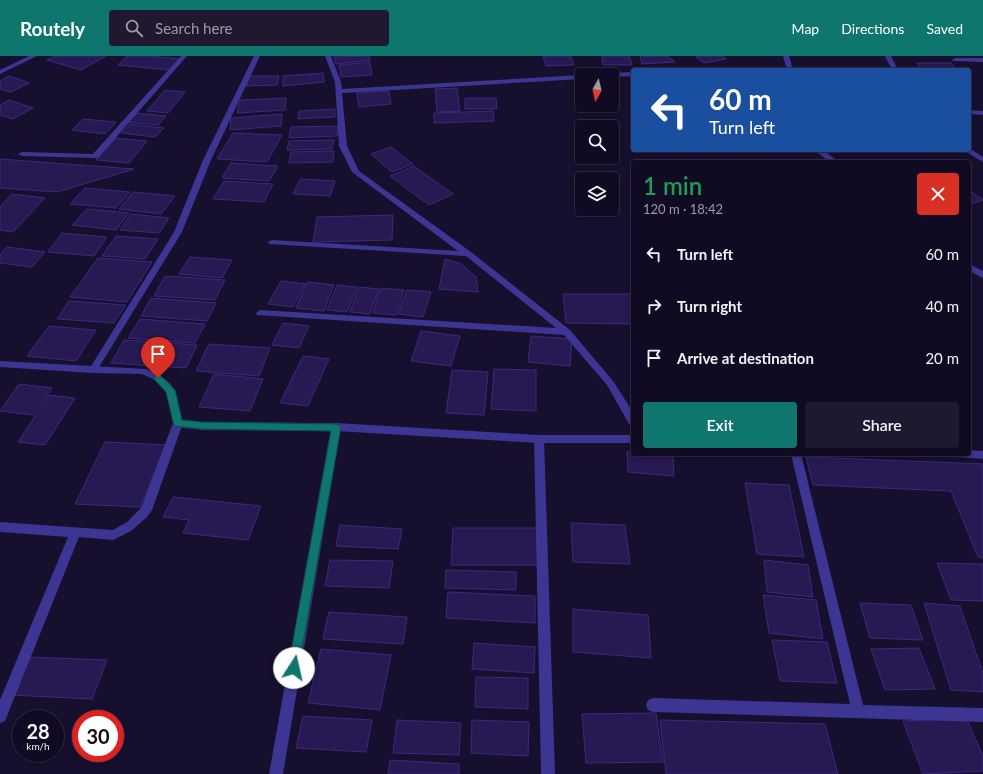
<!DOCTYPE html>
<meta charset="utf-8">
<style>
:root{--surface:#100b22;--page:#1e192f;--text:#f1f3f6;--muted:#9c9ba5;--line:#302b40;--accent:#0f766e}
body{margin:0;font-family:Lato,sans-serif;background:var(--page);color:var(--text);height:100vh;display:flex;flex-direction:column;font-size:15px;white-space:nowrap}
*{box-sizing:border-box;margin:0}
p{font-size:13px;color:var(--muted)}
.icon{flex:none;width:22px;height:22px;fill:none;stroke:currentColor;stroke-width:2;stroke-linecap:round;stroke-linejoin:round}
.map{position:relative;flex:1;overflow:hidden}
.drawer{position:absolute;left:631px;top:104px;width:340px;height:296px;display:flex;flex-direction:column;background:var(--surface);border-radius:4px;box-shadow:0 2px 6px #0003,0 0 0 1px var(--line)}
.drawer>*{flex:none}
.hud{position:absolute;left:631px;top:12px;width:340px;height:84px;border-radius:4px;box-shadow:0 2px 6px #0003,0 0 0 1px var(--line);background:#1a4fa0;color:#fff;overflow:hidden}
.needle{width:26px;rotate:188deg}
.controls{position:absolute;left:575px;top:12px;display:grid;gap:8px}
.controls a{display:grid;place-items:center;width:44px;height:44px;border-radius:4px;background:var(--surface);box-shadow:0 2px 6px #0003,0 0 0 1px var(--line);font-size:20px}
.speed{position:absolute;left:12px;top:654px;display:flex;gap:8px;font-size:20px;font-weight:700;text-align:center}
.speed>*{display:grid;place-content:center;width:52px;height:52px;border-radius:50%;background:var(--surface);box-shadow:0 2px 6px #0003,0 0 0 1px var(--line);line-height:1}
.speed small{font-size:10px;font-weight:400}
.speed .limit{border:6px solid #d22;background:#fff;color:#111}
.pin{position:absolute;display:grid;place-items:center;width:34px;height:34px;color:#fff;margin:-41px -17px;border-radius:50% 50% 50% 0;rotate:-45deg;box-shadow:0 0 4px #0007}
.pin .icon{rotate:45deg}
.me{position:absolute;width:44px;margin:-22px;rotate:10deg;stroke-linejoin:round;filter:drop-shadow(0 0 3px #0008)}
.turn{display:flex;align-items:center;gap:14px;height:84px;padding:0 12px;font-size:18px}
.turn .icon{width:52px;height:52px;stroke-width:2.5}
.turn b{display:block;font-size:28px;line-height:34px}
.round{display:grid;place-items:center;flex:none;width:42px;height:42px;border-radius:4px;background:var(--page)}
.headline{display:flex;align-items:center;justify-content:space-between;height:68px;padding:0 12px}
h1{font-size:24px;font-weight:600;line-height:30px;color:#1e9e55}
.primary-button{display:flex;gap:8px;margin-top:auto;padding:8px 12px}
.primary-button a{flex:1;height:46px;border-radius:4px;background:var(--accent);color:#fff;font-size:16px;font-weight:600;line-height:46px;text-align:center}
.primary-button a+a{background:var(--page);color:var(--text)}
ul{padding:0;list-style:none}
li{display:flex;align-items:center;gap:12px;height:52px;padding:0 12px}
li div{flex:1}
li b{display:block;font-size:15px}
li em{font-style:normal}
header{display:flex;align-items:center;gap:24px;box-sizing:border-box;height:56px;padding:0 20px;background:var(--accent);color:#fff}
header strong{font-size:19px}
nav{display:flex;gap:22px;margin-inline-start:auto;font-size:14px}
.search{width:280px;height:36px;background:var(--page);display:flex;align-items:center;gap:10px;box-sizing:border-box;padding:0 14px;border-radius:4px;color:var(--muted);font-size:15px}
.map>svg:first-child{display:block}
.building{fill:#271951;stroke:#3e2880}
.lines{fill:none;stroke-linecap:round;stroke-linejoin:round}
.minor{fill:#3d3592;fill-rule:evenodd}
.tertiary{fill:#3d3592;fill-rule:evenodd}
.route{fill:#0f766e;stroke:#0a4d48}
</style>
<header>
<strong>Routely</strong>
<div class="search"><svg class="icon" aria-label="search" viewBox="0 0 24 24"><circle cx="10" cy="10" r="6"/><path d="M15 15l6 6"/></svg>Search here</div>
<nav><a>Map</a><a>Directions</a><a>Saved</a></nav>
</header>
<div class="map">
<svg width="983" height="718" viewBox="0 0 983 718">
<rect width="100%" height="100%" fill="#160f2e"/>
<g class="building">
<path d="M55,0H106L81,14L47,4Z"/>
<path d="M127,0H150L180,3L169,14L118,9Z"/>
<path d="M334,0H369L370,4L336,8Z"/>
<path d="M543,0H571L574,9L546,10Z"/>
<path d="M602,0H629L632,9H603Z"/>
<path d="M640,0H668L675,6L642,8Z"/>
<path d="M700,0H722L726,3L704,7L696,1Z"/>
<path d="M370,6L372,19L341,21L339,9Z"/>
<path d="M917,7H951L955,12H921Z"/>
<path d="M323,17L324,26L283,30V20Z"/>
<path d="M9,20L29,27L11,36L0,33V25Z"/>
<path d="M250,20H279L277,29L246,30Z"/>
<path d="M457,32L460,55L437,56L435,33Z"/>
<path d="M165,34L185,36L168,57L147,55Z"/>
<path d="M389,35L391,48L359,51L357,37Z"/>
<path d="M286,42L285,54L237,57L240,44Z"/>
<path d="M465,42H496L497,53H465Z"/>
<path d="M9,44L33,52L13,63L0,59V49Z"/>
<path d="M335,53V61L298,63L299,55Z"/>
<path d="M493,55L494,65L434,67V57Z"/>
<path d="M136,57L166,60L158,69L127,66Z"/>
<path d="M282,58L281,70L230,74L231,62Z"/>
<path d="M83,63L116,66L105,78L72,74Z"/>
<path d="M130,68L164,72L155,81L121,77Z"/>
<path d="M338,70L337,80L289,82L291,71Z"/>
<path d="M233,77L282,79L267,106L217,103Z"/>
<path d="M116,82L147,85L129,107L96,104Z"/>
<path d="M334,84L332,93L287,94L289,85Z"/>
<path d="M391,91L413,108L392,116L371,98Z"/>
<path d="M334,95L333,106L289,107L291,96Z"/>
<path d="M0,103L134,113L57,136L0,132Z"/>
<path d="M231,107L278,110L269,125L222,122Z"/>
<path d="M414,110L453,138L429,149L390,120Z"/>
<path d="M300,123L335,125L330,140L293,138Z"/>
<path d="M224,125L273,128L264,146L213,143Z"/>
<path d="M85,132L130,136L116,152L70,148Z"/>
<path d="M969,134L983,144L969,148Z"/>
<path d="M133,136L175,140L161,158L119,153Z"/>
<path d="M12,138L45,142L13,176L0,174V151Z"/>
<path d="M87,153L129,157L116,174L72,169Z"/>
<path d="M131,158L169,162L159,177L120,174Z"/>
<path d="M393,159L392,184L313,186L317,161Z"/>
<path d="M62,177L107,181L94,200L48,196Z"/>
<path d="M116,180L158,183L145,203L102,200Z"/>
<path d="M7,191L45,196L32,211L0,207V199Z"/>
<path d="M190,201L232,204L222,222L179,218Z"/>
<path d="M98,202L152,206L127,246L70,241Z"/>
<path d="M445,203L461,208L476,221L478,236L439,233Z"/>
<path d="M165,220L225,224L215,244L154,240Z"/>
<path d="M281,225L305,228L293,251L268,248Z"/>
<path d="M307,226L334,229L324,255L296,252Z"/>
<path d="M337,229L357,231L347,256L327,254Z"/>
<path d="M359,231L379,233L370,258L350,256Z"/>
<path d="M381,232L404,234L396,259L373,257Z"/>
<path d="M407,234L431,236L423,261L398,258Z"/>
<path d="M563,238H633V268L566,267Z"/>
<path d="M151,242L216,247L207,265L141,260Z"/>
<path d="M69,245L126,249L114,267L57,263Z"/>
<path d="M140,263L205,268L195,287L128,282Z"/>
<path d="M283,267L309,270L299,292L272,289Z"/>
<path d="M49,270L96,274L76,305L27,300Z"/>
<path d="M421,275L460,280L451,310L411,305Z"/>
<path d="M531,280L572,283L570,310L528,306Z"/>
<path d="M124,284L197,289L186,312L111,307Z"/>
<path d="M209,288L270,292L259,320L196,315Z"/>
<path d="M303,300L329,303L308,350L280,347Z"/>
<path d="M494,313L536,314V355L491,353Z"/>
<path d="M452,314L488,316L484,359L446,357Z"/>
<path d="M214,318L263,323L250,355L199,351Z"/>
<path d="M19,328L52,332L33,359L0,355Z"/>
<path d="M49,339L75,342L45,389L18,386Z"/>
<path d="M105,386L166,389L140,451L75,448Z"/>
<path d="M627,396H633V398L673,399L674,420L628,416Z"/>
<path d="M806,401L983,408V502L978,501L951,435L813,429Z"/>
<path d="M745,427L789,429L804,501L757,498Z"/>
<path d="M173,441L261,450L248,484L183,477L189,464L163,461Z"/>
<path d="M571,467L625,469L630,508L573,506Z"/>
<path d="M340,469L402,473L398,493L336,490Z"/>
<path d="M453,472H539L541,509H451Z"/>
<path d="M330,504L393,505L389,532L325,530Z"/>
<path d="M764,504L808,509L813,541L767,536Z"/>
<path d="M937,507L983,508V545L951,544Z"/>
<path d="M446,514L516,516V534L445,532Z"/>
<path d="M448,536L535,540V567L446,562Z"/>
<path d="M763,539L816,544L823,583L769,577Z"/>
<path d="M860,547L911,549L923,584L870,582Z"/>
<path d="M924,547L960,550L983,618V636L951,634Z"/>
<path d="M573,553L648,559L651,602L573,596Z"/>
<path d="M329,556L407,561L403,588L323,583Z"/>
<path d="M772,584L827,586L837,627L780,625Z"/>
<path d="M474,587L535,591L534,617L472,613Z"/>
<path d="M919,592L935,633L885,634L871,593Z"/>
<path d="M321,593L391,599L380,654L308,647Z"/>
<path d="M27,601L107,604L92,643L10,639Z"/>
<path d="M476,621L528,622V653L475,651Z"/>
<path d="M656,657L663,706L586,707L582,658Z"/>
<path d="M303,660L372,664L366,696L296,692Z"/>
<path d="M966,662L983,700V715L923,718L903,665Z"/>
<path d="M397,664L461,667L459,699L393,697Z"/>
<path d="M472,664L529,666L528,700L471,697Z"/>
<path d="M660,664L825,668L838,718H666Z"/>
<path d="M390,704L459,708V718H388Z"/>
</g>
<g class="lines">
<g class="minor">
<path d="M29,0H37L0,18V14Z"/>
<path d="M181,0H187L98,102L22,100L18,98L22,96L93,98Z"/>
<path d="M254,0H260L211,104L182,176L96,316H90L88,314L90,312L174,176L203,104Z"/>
<path d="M325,0H331L341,26L342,33L582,19V23L342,37L347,90L359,115L471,196L570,274L613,325L633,356V369L629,368L607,329L564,279L257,259L256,257L260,254L556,272L466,200L269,188L268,186L272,184L458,195L352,116L339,90L335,26Z"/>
<path d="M783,0H789L793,14H787Z"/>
<path d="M885,0H891L898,14H892Z"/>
<path d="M955,2H983V6L953,5L952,4Z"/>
<path d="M633,16V20L612,21V19H606L609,17Z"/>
<path d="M969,54L983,55V59L969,58Z"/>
<path d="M969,92L983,101V106L966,96L965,94H969Z"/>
<path d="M814,94H823L839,106H830Z"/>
<path d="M969,208L983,215V222L969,215Z"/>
<path d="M178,363L182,364L183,367L152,454L146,462L131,475L113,484L79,481L5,665L0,667V644L68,481L0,476V466L113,474L127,466L141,452L173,367L174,364Z"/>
<path d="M336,367L340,368L341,371L283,718H269L331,371L332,368Z"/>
<path d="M539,379L543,380L544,383L555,718H541L534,383L535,380Z"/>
<path d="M791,398H801L863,649L983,652V666L653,656L648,654L646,649L648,644L653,642L850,648Z"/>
</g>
<g class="tertiary">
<path d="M0,305L146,313C177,327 176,332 182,364L202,366L336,367L539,379H633V387H539L336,375L202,374L178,371L174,370L173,367L166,335L155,324L142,318L93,317L0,311Z"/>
<path d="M969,394L983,395V403L959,401L958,398H969Z"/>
</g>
</g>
<path class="route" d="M158,319L161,320L175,334L182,364L202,366L336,368L341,371L298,616L294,618L290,616L288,612L331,375L202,373L174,370L166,336L153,322Z"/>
</svg>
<div class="controls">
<a><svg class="needle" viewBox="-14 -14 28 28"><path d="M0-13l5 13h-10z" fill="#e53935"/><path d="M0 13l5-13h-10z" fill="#9c9ba5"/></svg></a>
<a><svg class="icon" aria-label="search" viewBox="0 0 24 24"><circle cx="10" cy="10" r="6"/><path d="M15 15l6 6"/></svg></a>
<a><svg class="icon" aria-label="layers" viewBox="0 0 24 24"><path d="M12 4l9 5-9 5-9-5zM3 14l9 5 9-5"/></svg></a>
</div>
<div class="speed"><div>28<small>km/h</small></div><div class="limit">30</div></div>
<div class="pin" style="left:158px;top:322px;background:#d93025"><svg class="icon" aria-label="arrive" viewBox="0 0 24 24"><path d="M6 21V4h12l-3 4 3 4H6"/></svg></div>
<svg class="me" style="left:294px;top:612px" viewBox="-20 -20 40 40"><circle r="19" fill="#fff"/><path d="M0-13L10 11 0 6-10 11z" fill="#0f766e"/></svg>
<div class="hud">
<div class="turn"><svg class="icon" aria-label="left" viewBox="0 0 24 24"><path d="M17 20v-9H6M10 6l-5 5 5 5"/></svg><div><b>60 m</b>Turn left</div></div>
</div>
<section class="drawer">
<div class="headline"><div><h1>1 min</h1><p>120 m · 18:42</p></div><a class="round" style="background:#d93025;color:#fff"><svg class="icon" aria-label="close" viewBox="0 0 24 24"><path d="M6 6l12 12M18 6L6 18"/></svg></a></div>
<ul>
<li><svg class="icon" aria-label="left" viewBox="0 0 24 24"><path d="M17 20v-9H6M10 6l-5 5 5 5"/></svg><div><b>Turn left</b></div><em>60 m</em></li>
<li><svg class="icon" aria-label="right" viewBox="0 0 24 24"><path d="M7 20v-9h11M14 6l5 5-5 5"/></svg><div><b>Turn right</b></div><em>40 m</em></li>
<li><svg class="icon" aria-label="arrive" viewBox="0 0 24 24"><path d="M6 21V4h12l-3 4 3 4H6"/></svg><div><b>Arrive at destination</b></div><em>20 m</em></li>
</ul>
<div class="primary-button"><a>Exit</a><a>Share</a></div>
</section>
</div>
